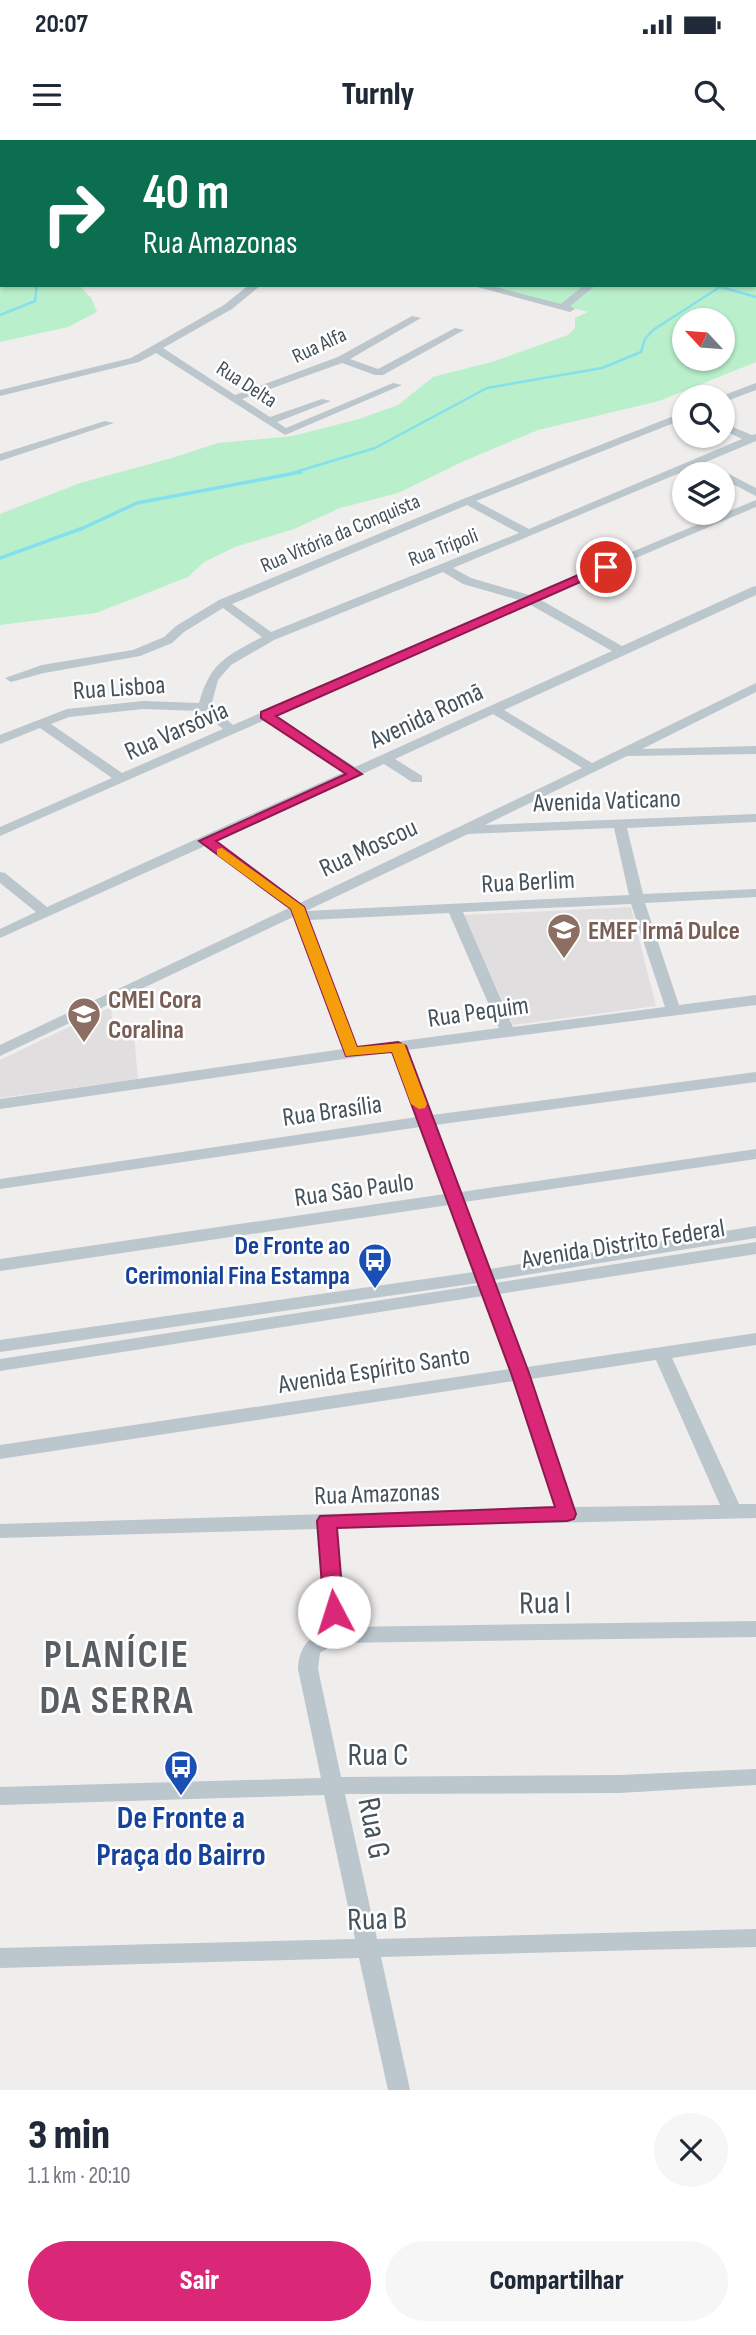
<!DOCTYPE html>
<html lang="pt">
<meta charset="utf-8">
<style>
:root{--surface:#fff;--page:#f6f6f7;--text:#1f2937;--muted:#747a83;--accent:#db2777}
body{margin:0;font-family:"Sofia Sans Condensed",sans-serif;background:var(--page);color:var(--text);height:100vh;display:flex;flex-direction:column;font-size:26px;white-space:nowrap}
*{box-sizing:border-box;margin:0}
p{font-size:23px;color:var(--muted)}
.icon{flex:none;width:38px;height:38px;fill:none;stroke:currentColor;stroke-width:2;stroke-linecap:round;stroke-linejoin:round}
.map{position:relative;height:1950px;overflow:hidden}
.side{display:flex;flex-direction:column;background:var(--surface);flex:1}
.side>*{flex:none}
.banner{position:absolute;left:0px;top:0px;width:756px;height:147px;box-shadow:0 2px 5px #0004;background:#0b6e4f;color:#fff;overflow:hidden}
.needle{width:46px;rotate:296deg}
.controls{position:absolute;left:672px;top:168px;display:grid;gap:14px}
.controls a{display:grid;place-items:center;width:63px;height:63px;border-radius:50%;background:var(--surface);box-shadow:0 2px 5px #0004;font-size:35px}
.pin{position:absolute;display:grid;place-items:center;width:60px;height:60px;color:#fff;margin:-30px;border:4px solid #fff;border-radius:50%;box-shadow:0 2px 7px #0007}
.me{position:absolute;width:77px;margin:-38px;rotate:355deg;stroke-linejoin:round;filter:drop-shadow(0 0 5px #0008)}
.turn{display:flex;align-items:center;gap:24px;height:147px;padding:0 28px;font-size:32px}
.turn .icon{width:91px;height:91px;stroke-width:2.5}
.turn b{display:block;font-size:49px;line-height:60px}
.round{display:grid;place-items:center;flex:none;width:74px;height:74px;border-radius:37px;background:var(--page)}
.head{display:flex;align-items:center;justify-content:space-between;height:119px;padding:0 28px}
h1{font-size:42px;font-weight:800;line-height:52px}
.button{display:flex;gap:14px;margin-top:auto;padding:14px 28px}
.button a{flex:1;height:80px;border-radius:42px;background:var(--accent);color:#fff;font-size:28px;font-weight:800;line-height:80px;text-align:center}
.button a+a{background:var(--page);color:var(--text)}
.status{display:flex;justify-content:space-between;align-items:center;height:49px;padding:0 35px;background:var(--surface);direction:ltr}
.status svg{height:19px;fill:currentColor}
header{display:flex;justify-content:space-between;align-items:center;height:91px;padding:0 28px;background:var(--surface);font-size:32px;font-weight:800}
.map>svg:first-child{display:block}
.education{fill:#e1dedf}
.green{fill:#b9efca;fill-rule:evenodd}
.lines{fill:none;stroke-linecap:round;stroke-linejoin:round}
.stream-far1{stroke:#85e0ee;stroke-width:2.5}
.stream{stroke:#85e0ee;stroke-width:3.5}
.minor{fill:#bbc6cd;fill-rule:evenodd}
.route{fill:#db2777;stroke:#8e194d;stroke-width:2}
.slow{fill:#f59e0b}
.labels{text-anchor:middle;stroke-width:5;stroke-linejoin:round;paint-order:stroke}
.far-street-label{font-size:21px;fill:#45525b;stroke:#fff}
.street-label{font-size:26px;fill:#45525b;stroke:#fff}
.education-label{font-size:26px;font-weight:bold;fill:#785e54;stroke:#fff;text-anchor:start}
.transit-label{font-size:26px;font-weight:bold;fill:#164399;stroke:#fff;text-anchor:end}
.near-street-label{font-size:32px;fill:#45525b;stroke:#fff}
.near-transit-label{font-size:32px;font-weight:bold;fill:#164399;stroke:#fff}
.near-district-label{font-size:40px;font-weight:bold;letter-spacing:2px;fill:#595e62;stroke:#fff}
</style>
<div class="status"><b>20:07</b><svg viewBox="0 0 49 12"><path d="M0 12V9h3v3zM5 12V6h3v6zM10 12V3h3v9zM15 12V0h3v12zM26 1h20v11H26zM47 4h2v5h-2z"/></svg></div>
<header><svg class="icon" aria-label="menu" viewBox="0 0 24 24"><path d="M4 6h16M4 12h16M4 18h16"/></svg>Turnly<svg class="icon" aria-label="search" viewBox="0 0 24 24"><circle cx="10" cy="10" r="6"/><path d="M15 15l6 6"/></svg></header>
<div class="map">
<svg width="756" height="1950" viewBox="0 0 756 1950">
<rect width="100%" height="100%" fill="#f0eded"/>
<g class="education">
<path d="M631,767L656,866L513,885L464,775Z"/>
<path d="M111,867L113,887L133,885L138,939L0,958V920Z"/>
</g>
<g class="green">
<path d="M0,0H301L2,2V145H79L91,158L97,172L68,187L0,202Z"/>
<path d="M544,0H756V222L659,261L538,290L464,321L398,353L340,368L294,389L235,407L204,422L188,437L96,473L0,485V374L80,343L172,318L218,303L293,296L359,279L398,265L433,237L495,221L568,195L575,188V178L588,172L482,145H754V2H538ZM684,180H723V219H684Z"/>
</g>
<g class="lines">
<g class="stream-far1">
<path d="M173,2L177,0"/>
<path d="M754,98L756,95"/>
<path d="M721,147L756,157"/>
<path d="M0,175L35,161L37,145"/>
<path d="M292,333L375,308L487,248L602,228L641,212L645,199L653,190L723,145"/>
</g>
<path class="stream" d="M0,418L83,388L137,363L301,332"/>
<g class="minor">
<path d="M437,0H446L436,2Z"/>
<path d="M453,0H473L474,2H454Z"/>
<path d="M249,145H261L232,169L163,208L235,255L338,217L412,176L421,178L350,219L378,229L455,188L464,190L383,235H375L342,223L242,259L270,277L322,259L331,261L277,282L286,288L393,243L402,245L285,295L156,213L139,222L0,256V250L131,218L224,165Z"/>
<path d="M470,145H488L561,164L584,145H596L570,166L575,169L570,172Z"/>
<path d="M756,243V250L727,261L723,262V257H719Z"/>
<path d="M684,272V279L476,361L529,389L742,299L723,290V283L752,295L756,294V301L453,428L471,438L529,455L756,360V367L539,459L622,506L752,447L756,446V455L504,570L592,623L756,543V552L642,609L756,606V614L627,616L485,685L756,674V682L627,688L643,754L756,749V757L645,763L679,865L756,855V865L407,910L432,975L756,932V942L435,985L461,1052L756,1009V1019L464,1062L490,1129L756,1086V1098L494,1140L495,1143L756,1102V1114L499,1154L527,1227L756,1193V1205L672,1218L739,1364H756V1378L337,1388L345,1487L756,1481V1497L336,1503L320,1513L318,1529L341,1637L619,1635L756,1629V1645L619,1653L345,1654L377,1799L756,1789V1807L381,1817L410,1950H388L359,1818L0,1828V1808L355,1799L324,1655L0,1665V1647L321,1638L298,1529C299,1509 307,1497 326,1490L318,1389L0,1398V1384L556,1367L514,1241L0,1319V1305L510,1229L483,1156L0,1231V1219L479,1145L478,1143L0,1212V1200L474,1132L449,1065L0,1131V1119L445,1054L420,987L0,1049V1039L417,977L392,912L0,969V959L343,909L293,777L0,916V905L289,768L205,706L0,798V789L36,772L0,743V732L5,733L47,767L344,632L265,580L0,696V687L112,638L40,588L0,604V595L67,569L143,561L199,563C211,521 226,517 262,497L223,468L184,492L172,503L140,516L44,533L11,542L5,538L42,525L133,510L164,497L176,486L219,460L463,359ZM467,365L519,393L271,492L232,464ZM443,432L463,444L519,460L233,585L211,566L218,540L231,525L274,500ZM529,464L612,511L355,627L276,576ZM143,569L201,571L223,589L122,633L51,584L69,577ZM493,574L582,628L300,763L216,701L384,624L412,642H422V636L395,619ZM614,688L629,755L306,771L468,694ZM631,764L665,867L513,887L463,772ZM449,773L499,888L357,907L309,780ZM656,1220L720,1365L574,1367L531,1239Z"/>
<path d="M105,281L114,283L0,321V314Z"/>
<path d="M723,331L756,348V356L723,339V334H717Z"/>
</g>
</g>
<path class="route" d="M606,423L612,427L610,429L276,576L362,634L216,701L304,767L357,907L398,902L406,906L529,1233L576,1374L574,1379L567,1381L337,1388L344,1472L341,1477L334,1480L327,1477L324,1472L317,1381L320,1376L555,1367L511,1233L392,912L346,916L291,769L199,701L346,634L261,578V572Z"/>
<path class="slow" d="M222,708L304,767L357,907L404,903L427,964L425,968L419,969L411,964L392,912L346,916L291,769L217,715V709Z"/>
<defs>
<g id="school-pin" transform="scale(1.75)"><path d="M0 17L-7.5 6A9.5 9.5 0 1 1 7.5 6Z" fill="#8d6e63" stroke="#fff"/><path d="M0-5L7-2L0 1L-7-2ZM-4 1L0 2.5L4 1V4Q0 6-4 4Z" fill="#fff"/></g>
<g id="bus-pin" transform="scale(1.75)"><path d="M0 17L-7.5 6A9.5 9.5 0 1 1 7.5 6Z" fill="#1a4fb4" stroke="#fff"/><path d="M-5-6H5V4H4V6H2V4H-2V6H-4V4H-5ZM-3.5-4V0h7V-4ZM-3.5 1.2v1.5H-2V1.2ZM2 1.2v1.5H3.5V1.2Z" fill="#fff"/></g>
</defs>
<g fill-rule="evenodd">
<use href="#school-pin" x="564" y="790"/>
<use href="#school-pin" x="84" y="874"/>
<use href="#bus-pin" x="375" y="1120"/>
<use href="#bus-pin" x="181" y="1627"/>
</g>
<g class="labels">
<g class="far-street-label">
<text transform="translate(319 205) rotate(-25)" y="7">Rua Alfa</text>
<text transform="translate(247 244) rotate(33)" y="7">Rua Delta</text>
<text transform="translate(340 393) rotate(-23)" y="7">Rua Vitória da Conquista</text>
<text transform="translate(443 407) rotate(-21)" y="7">Rua Trípoli</text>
</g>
<g class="street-label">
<text transform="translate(119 547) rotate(-4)" y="9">Rua Lisboa</text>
<text transform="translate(426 575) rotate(-25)" y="9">Avenida Romã</text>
<text transform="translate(176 590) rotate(-24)" y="9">Rua Varsóvia</text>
<text transform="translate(607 660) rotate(-2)" y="9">Avenida Vaticano</text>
<text transform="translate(368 707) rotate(-25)" y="9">Rua Moscou</text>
<text transform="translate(528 741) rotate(-3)" y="9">Rua Berlim</text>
<text transform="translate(478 871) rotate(-8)" y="9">Rua Pequim</text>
<text transform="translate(332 970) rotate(-8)" y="9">Rua Brasília</text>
<text transform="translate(354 1049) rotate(-8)" y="9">Rua São Paulo</text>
<text transform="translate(623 1103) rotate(-9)" y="9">Avenida Distrito Federal</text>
<text transform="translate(374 1229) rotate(-9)" y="9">Avenida Espírito Santo</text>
<text transform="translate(377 1353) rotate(-2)" y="9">Rua Amazonas</text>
</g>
<g class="education-label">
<text x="588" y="799">EMEF Irmã Dulce</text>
<text x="108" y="868">CMEI Cora<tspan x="108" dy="30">Coralina</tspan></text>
</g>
<g class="transit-label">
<text x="350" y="1114">De Fronte ao<tspan x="350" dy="30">Cerimonial Fina Estampa</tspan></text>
</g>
<g class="near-street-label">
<text transform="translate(545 1462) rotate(-1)" y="11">Rua I</text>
<text x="378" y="1625">Rua C</text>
<text transform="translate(375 1688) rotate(79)" y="11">Rua G</text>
<text transform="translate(377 1778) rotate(-2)" y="11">Rua B</text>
</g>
<g class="near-transit-label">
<text x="181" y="1688">De Fronte a<tspan x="181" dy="37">Praça do Bairro</tspan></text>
</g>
<g class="near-district-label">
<text x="117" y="1527">PLANÍCIE<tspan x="117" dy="46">DA SERRA</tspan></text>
</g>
</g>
</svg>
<div class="controls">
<a><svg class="needle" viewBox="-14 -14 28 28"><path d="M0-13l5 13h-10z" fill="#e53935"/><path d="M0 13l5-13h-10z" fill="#747a83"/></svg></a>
<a><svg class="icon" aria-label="search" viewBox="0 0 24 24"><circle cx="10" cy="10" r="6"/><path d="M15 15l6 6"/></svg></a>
<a><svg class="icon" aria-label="layers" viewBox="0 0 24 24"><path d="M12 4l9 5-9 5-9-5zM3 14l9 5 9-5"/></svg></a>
</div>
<div class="pin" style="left:606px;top:427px;background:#d93025"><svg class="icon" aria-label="arrive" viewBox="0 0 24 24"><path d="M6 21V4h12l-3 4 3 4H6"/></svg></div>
<svg class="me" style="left:334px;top:1472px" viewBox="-20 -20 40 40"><circle r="19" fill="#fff"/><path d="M0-13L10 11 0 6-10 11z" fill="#db2777"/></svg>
<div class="banner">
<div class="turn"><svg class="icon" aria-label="right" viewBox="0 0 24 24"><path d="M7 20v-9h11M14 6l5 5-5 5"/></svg><div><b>40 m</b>Rua Amazonas</div></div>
</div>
</div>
<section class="side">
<div class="head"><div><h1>3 min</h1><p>1.1 km · 20:10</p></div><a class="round"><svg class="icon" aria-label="close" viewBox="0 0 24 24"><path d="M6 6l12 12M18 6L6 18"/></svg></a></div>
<div class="button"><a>Sair</a><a>Compartilhar</a></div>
</section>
